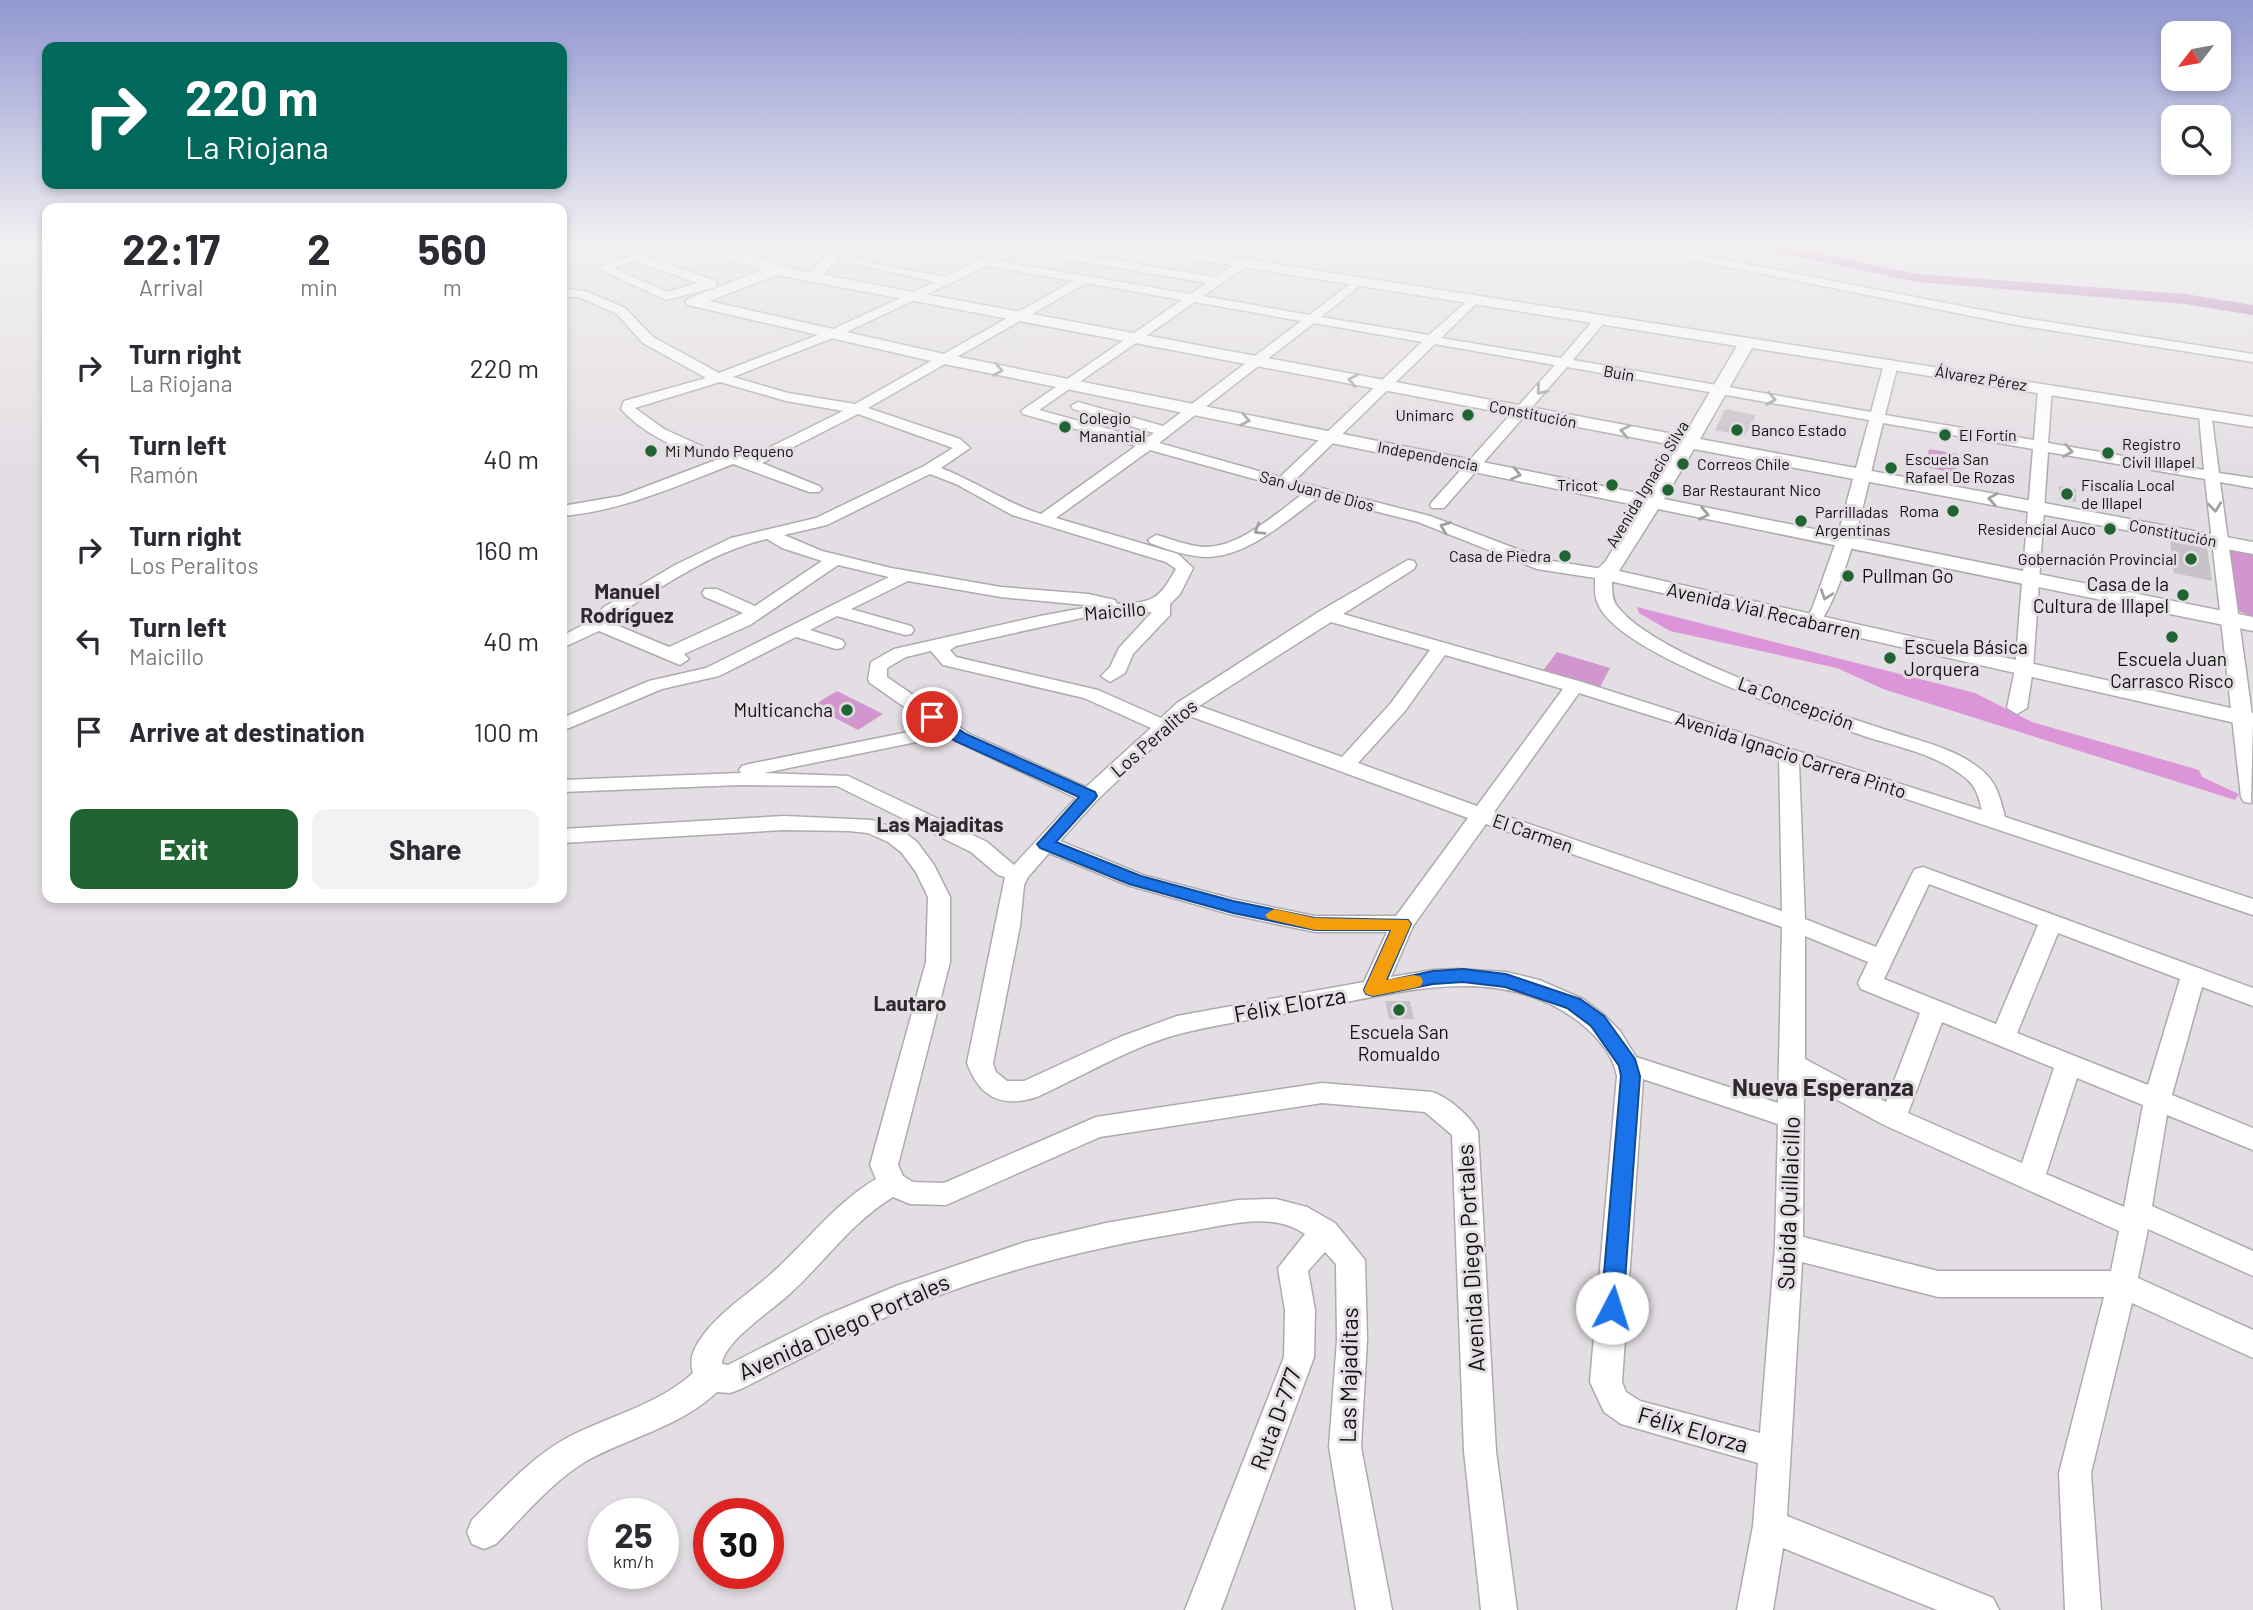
<!DOCTYPE html>
<meta charset="utf-8">
<style>
:root{--surface:#fff;--page:#f2f2f3;--text:#2b2b33;--muted:#7c7c81;--accent:#206531}
body{margin:0;font-family:Barlow,sans-serif;background:var(--page);color:var(--text);height:100vh;display:flex;flex-direction:column;font-size:26px;white-space:nowrap}
*{box-sizing:border-box;margin:0}
p{font-size:23px;color:var(--muted)}
.icon{flex:none;width:38px;height:38px;fill:none;stroke:currentColor;stroke-width:2;stroke-linecap:round;stroke-linejoin:round}
.map{position:relative;flex:1;overflow:hidden}
.panel{position:absolute;left:42px;top:203px;width:525px;height:700px;display:flex;flex-direction:column;background:var(--surface);border-radius:14px;box-shadow:0 4px 10px #0003}
.panel>*{flex:none}
.top-card{position:absolute;left:42px;top:42px;width:525px;height:147px;border-radius:14px;box-shadow:0 4px 10px #0003;background:#00695c;color:#fff;overflow:hidden}
.needle{width:46px;rotate:239deg}
.tools{position:absolute;left:2161px;top:21px;display:grid;gap:14px}
.tools a{display:grid;place-items:center;width:70px;height:70px;border-radius:14px;background:var(--surface);box-shadow:0 4px 10px #0003;font-size:35px}
.speed{position:absolute;left:588px;top:1498px;display:flex;gap:14px;font-size:35px;font-weight:700;text-align:center}
.speed>*{display:grid;place-content:center;width:91px;height:91px;border-radius:50%;background:var(--surface);box-shadow:0 4px 10px #0003;line-height:1}
.speed small{font-size:18px;font-weight:400}
.speed .limit{border:10px solid #d22;background:#fff;color:#111}
.pin{position:absolute;display:grid;place-items:center;width:60px;height:60px;color:#fff;margin:-30px;border:4px solid #fff;border-radius:50%;box-shadow:0 2px 7px #0007}
.me{position:absolute;width:77px;margin:-38px;rotate:5deg;stroke-linejoin:round;filter:drop-shadow(0 0 5px #0008)}
.turn{display:flex;align-items:center;gap:24px;height:147px;padding:0 28px;font-size:32px}
.turn .icon{width:91px;height:91px;stroke-width:2.5}
.turn b{display:block;font-size:49px;line-height:60px}
.eta{display:flex;justify-content:space-evenly;align-items:center;height:119px;text-align:center}
.eta b{font-size:42px;font-weight:700;line-height:49px}
.cta{display:flex;gap:14px;margin-top:auto;padding:14px 28px}
.cta a{flex:1;height:80px;border-radius:14px;background:var(--accent);color:#fff;font-size:28px;font-weight:700;line-height:80px;text-align:center}
.cta a+a{background:var(--page);color:var(--text)}
ul{padding:0;list-style:none}
li{display:flex;align-items:center;gap:21px;height:91px;padding:0 28px}
li div{flex:1}
li b{display:block;font-size:26px}
li em{font-style:normal}
.map>svg:first-child{display:block}
.green{fill:#d096cd}
.forest{fill:#dd95da}
.lines{fill:none;stroke-linecap:round;stroke-linejoin:round}
.river{fill:#b06bae;fill-rule:evenodd}
.building{fill:#c7c2c7}
.minor-casing{stroke:#aeaaae;stroke-width:3}
.major-casing{stroke:#aeaaae;stroke-width:3}
.minor{fill:#fff;fill-rule:evenodd}
.major{fill:#fff;fill-rule:evenodd}
.oneway{stroke:#a0a0a0}
.route{fill:#1a73e8;stroke:#114b97;stroke-width:2}
.slow{fill:#f59e0b}
.poi-dot{fill:#206531;stroke:#e3dee3;stroke-width:2.5}
.labels{text-anchor:middle;stroke-width:6;stroke-linejoin:round;paint-order:stroke}
.far-street-label{font-size:16px;fill:#121112;stroke:#e3dee3}
.far-poi-label{font-size:16px;fill:#121112;stroke:#e3dee3;text-anchor:start}
.poi-label{font-size:19px;fill:#121112;stroke:#e3dee3;text-anchor:start}
.street-label{font-size:19px;fill:#121112;stroke:#e3dee3}
.neighbourhood-label{font-size:21px;font-weight:bold;fill:#2d2a2d;stroke:#e3dee3}
.near-street-label{font-size:23px;fill:#121112;stroke:#e3dee3}
.near-neighbourhood-label{font-size:24px;font-weight:bold;fill:#2d2a2d;stroke:#e3dee3}
</style>
<div class="map">
<svg width="2253" height="1610" viewBox="0 0 2253 1610">
<rect width="100%" height="100%" fill="#e3dee3"/>
<g class="green">
<path d="M1929,449L1958,454L1955,473L1925,467Z"/>
<path d="M2239,548L2253,551V617L2239,611L2229,551Z"/>
<path d="M1557,652L1610,668L1599,689L1542,672Z"/>
<path d="M837,691L883,714L858,730L812,706Z"/>
</g>
<path class="forest" d="M1637,607L1975,693L2032,722L2199,770L2202,777L2239,794L2235,800L1883,689L1837,668L1670,631L1639,613Z"/>
<g class="lines">
<path class="river" d="M1755,245H1780L1917,274L2185,294L2253,305V315L2185,304L1917,282L1762,249Z"/>
</g>
<g class="building">
<path d="M1725,409L1756,415L1745,436L1715,430Z"/>
<path d="M2059,486L2076,489V502L2059,499Z"/>
<path d="M2170,541L2207,548L2212,581L2174,573Z"/>
<path d="M1385,1001H1410L1414,1019H1389Z"/>
</g>
<g class="lines">
<g class="minor-casing">
<g id="minor">
<path d="M666,245H683L647,257L716,281V287L666,300L597,268ZM635,261L697,283L667,292L613,268Z"/>
<path d="M1012,245H1025L1215,277L1244,260L1250,263L1248,265L1203,296L1309,315L1359,277L1365,281L1363,283L1321,317L1429,335L1474,295L1478,296V302L1441,338L1561,358L1597,316L1601,315L1607,319L1573,360L1871,412L1884,364L1891,360L1898,364L1885,415L2034,440L2038,389L2045,385L2052,389L2048,443L2204,470L2199,415L2206,411L2211,412L2219,473L2253,478V488L2220,482L2253,722L2251,803L2244,802L2241,797L2205,479L2048,452L2033,669L2027,708L2017,714L2007,708L2015,669L2033,449L1883,423C1868,481 1851,578 1818,626L1812,627L1803,622L1812,609L1836,542L1869,420L1567,367L1444,508H1432L1430,505L1432,502L1555,365L1435,344L1294,481L1430,516L1546,560L1609,570C1615,581 1609,596 1617,606C1655,657 1826,710 1890,731C1922,742 1960,749 1986,774C1998,786 2001,802 2005,817L2253,899V915L1799,763L1805,919L1876,947L1912,874L1915,869L1923,867L2253,988V1006L2202,987L2172,1095L2253,1128V1150L2167,1115L2152,1206L2253,1251V1276L2148,1229L2138,1278L2253,1330V1358L2132,1303L2091,1473L2101,1610H2065L2059,1473L2104,1297H1938L1802,1262L1787,1516L1993,1598L1999,1610H1937L1783,1548L1773,1610H1737L1753,1526L1758,1463L1621,1424L1604,1412L1590,1382L1617,1076C1613,1054 1596,1035 1578,1021C1498,961 1397,993 1308,1010C1266,1017 1223,1023 1183,1033C1134,1045 1083,1076 1037,1097C1002,1108 980,1098 967,1063L1005,877L998,875L971,852L837,786L740,785L562,792V780L741,773L739,770L742,766L749,764L933,727L870,683L868,679L871,662L894,649L1040,616L1095,606L1001,597L908,581L851,609L911,626L914,630L911,634L905,635L837,616L810,630L842,640L845,644L842,648L836,649L796,637L719,676L662,689L562,731V718L649,681L706,668L889,577L838,565L750,625L684,654L689,659L680,665L599,631L562,648V636L592,620L604,607L675,565L731,538L816,518L924,466L953,448L858,414L762,463L819,486L822,489L819,492H809L733,464C677,486 622,511 562,516V506L621,496L716,460C683,453 643,434 621,409L624,401L706,378L643,343L617,314L579,297H562V289L585,291L625,308L653,337L719,373L831,330L935,282L852,263V259L945,277ZM1017,251L1207,283L1191,294L997,261ZM987,266L1073,281L855,404L788,393L733,377L840,335ZM1086,283L1182,300L1021,411L1023,414L1136,446L1041,514C1006,503 975,481 941,468L970,448L960,439L868,408ZM1195,302L1301,321L1163,426L1078,402L1071,406L1073,409L1154,433L1145,439L1039,410ZM1314,323L1422,342L1280,477L1159,443ZM720,382L786,401L843,411L748,458L710,450L664,429L635,408ZM1150,450L1304,493C1276,513 1240,548 1204,547C1187,546 1172,539 1156,535L1148,540L1150,543C1169,550 1189,557 1209,557C1250,555 1287,520 1319,497L1418,522L1537,569L1595,578C1595,586 1594,596 1598,604C1619,656 1812,718 1867,737C1902,748 1942,756 1969,781C1977,789 1979,799 1982,810L1582,682L1343,614L1414,569L1416,565L1414,561L1408,560L1320,611L1177,703L1161,718L1098,690L956,657L950,650L956,646L1086,617L1152,612L1119,648L1110,667L1101,676L1110,682L1125,673L1133,654L1170,615V604L1180,594L1193,568L1178,554L1056,518ZM930,474L956,484L1012,515L1166,562L1176,569C1158,601 1153,602 1117,604L1115,600L1088,594L1001,587L891,568L822,551L784,535L827,525ZM767,539L782,548L822,561L755,606L717,589H705L702,593L705,597L743,613L669,647L609,622L616,615C664,586 712,551 767,539ZM1331,622L1430,650L1391,703L1342,757L1199,706ZM931,651L943,665L1084,698L1151,728L1086,787L968,733L887,677V668L906,657ZM1445,655L1563,689L1477,806L1358,763L1405,711ZM1579,693L1779,756L1782,911L1494,812ZM1187,715L1468,818L1396,916H1315L1233,899L1143,875L1060,841L1096,801ZM946,736L1076,798L1014,865L987,842L848,776L764,773ZM1486,824L1782,927L1778,1103L1636,1057L1620,1031L1603,1014L1583,999L1539,980L1506,972L1457,969L1433,970L1391,977L1413,926ZM1049,853L1127,885L1233,915L1315,932H1387L1364,982L1177,1016L1120,1037L1024,1081H1007L996,1072L993,1063L1020,926L1024,885L1028,877ZM1929,884L2038,925L1996,1024L1884,979ZM2058,933L2180,979L2148,1085L2017,1033ZM1805,936L1868,962L1858,983L1861,989L1920,1013L1886,1102L1805,1059ZM1942,1022L2054,1068L2022,1163L1908,1113ZM2077,1078L2143,1105L2124,1207L2046,1174ZM1643,1079L1778,1124L1775,1246L1760,1433L1640,1401L1626,1392L1622,1382ZM1804,1082L1884,1125L2119,1231L2111,1271H1938L1803,1237Z"/>
<path d="M1627,245H1649L2017,317L2253,354V362L2017,325L1633,248Z"/>
<path d="M784,816L872,820L904,832L917,842L934,865L950,897V962L898,1165L903,1176L913,1182L944,1183L1096,1117L1322,1083L1432,1092C1448,1097 1470,1116 1478,1131L1496,1451L1517,1610H1481L1464,1451L1452,1135L1425,1112L1322,1103L1100,1137L946,1205L910,1204L893,1197C850,1223 822,1266 785,1298C769,1312 723,1343 722,1364L728,1365L822,1317L896,1286L1025,1242L1106,1223L1238,1200L1276,1199L1307,1207L1335,1223L1365,1260L1367,1340L1361,1447L1392,1610H1356L1329,1447L1337,1340L1336,1264L1325,1252L1308,1271L1315,1310L1314,1357L1221,1610H1185L1284,1357L1285,1310L1278,1268L1305,1234C1271,1210 1224,1226 1186,1232C1095,1247 1005,1269 919,1303C857,1328 800,1359 741,1389L730,1393L717,1392C681,1426 631,1437 588,1460C552,1481 525,1515 496,1544L484,1549L472,1544L467,1532L472,1520C501,1492 529,1459 565,1439C607,1416 657,1406 693,1373C688,1358 695,1346 704,1334C723,1309 750,1293 772,1273C807,1242 835,1203 876,1179L870,1165L926,962L928,897L916,872L901,852L888,842L868,833L849,831L784,830L562,843V829Z"/>
</g>
</g>
<g class="major-casing">
<g id="major">
<path d="M689,245C729,243 771,265 810,273C827,253 830,245 858,245L841,255L823,275L1684,436L1737,346L1129,249L1122,245H1154L2253,417V427L1752,348L1700,439L2253,542V554L1694,449L1664,499L2253,617V631L1658,509L1619,571L2253,713V727L1596,578L1592,574L1605,562L1640,506L944,364L688,305L685,302L688,299L762,270L691,248ZM777,275L1678,446L1647,495L944,354L709,301Z"/>
<path d="M2117,245L2200,248L2253,246V254L2200,256L2124,249Z"/>
</g>
</g>
<use href="#minor" class="minor"/>
<use href="#major" class="major"/>
</g>
<defs><path id="oneway-chevron" d="M-2-3.5L2.5 0L-2 3.5" fill="none" stroke-width="1.6" stroke-linecap="round" stroke-linejoin="round" transform="scale(1.75)"/></defs>
<g class="oneway">
<use href="#oneway-chevron" transform="translate(998 370) rotate(11)"/>
<use href="#oneway-chevron" transform="translate(1353 380) rotate(-169)"/>
<use href="#oneway-chevron" transform="translate(1541 390) rotate(129)"/>
<use href="#oneway-chevron" transform="translate(1771 399) rotate(10)"/>
<use href="#oneway-chevron" transform="translate(1245 420) rotate(11)"/>
<use href="#oneway-chevron" transform="translate(1625 431) rotate(-169)"/>
<use href="#oneway-chevron" transform="translate(2068 451) rotate(10)"/>
<use href="#oneway-chevron" transform="translate(1516 474) rotate(12)"/>
<use href="#oneway-chevron" transform="translate(1993 499) rotate(-170)"/>
<use href="#oneway-chevron" transform="translate(2215 507) rotate(83)"/>
<use href="#oneway-chevron" transform="translate(1704 514) rotate(11)"/>
<use href="#oneway-chevron" transform="translate(1445 527) rotate(-159)"/>
<use href="#oneway-chevron" transform="translate(1259 530) rotate(148)"/>
<use href="#oneway-chevron" transform="translate(1826 595) rotate(109)"/>
</g>
<linearGradient id="sky" x2="0" y2="1"><stop stop-color="#9197d1"/><stop offset="0.52" stop-color="#f2f0f2"/><stop offset="1" stop-color="#f2f0f2" stop-opacity="0"/></linearGradient>
<rect width="2253" height="470" fill="url(#sky)"/>
<path class="route" d="M932,712L966,734L1095,792L1097,796L1095,799L1056,842L1141,876L1233,901L1315,918L1408,920L1411,924L1386,981L1433,971L1463,969L1506,974L1580,999L1604,1016L1635,1059L1640,1076L1623,1308L1620,1315L1612,1318L1604,1315L1601,1308L1621,1076L1619,1066L1591,1026L1567,1008L1505,987L1463,982L1433,984L1373,996L1366,994L1364,990L1391,930H1315L1233,913L1129,884L1040,848L1037,844L1040,841L1079,797L955,741L926,720L924,717Z"/>
<path class="slow" d="M1274,909L1315,918L1408,920L1411,924L1386,980L1414,975L1421,977L1423,981L1421,986L1414,988L1373,996L1366,994L1364,990L1391,930H1315L1268,919L1265,915Z"/>
<g class="poi-dot">
<circle cx="1468" cy="415" r="7"/>
<circle cx="1065" cy="427" r="7"/>
<circle cx="1737" cy="430" r="7"/>
<circle cx="1945" cy="435" r="7"/>
<circle cx="651" cy="451" r="7"/>
<circle cx="2108" cy="453" r="7"/>
<circle cx="1683" cy="464" r="7"/>
<circle cx="1891" cy="468" r="7"/>
<circle cx="1612" cy="485" r="7"/>
<circle cx="1668" cy="490" r="7"/>
<circle cx="2067" cy="494" r="7"/>
<circle cx="1953" cy="511" r="7"/>
<circle cx="1801" cy="521" r="7"/>
<circle cx="2110" cy="529" r="7"/>
<circle cx="1565" cy="556" r="7"/>
<circle cx="2191" cy="559" r="7"/>
<circle cx="1848" cy="576" r="7"/>
<circle cx="2183" cy="595" r="7"/>
<circle cx="2172" cy="637" r="7"/>
<circle cx="1890" cy="658" r="7"/>
<circle cx="847" cy="710" r="7"/>
<circle cx="1399" cy="1010" r="7"/>
</g>
<g class="labels">
<g class="far-street-label">
<text transform="translate(1619 373) rotate(10)" y="6">Buin</text>
<text transform="translate(1981 378) rotate(9)" y="6">Álvarez Pérez</text>
<text transform="translate(1533 414) rotate(11)" y="6">Constitución</text>
<text transform="translate(1428 456) rotate(11)" y="6">Independencia</text>
<text transform="translate(1647 484) rotate(-59)" y="6">Avenida Ignacio Silva</text>
<text transform="translate(1317 491) rotate(15)" y="6">San Juan de Dios</text>
<text transform="translate(2173 533) rotate(11)" y="6">Constitución</text>
</g>
<g class="far-poi-label">
<text x="1454" y="421" text-anchor="end">Unimarc</text>
<text x="1079" y="424">Colegio<tspan x="1079" dy="18">Manantial</tspan></text>
<text x="1751" y="436">Banco Estado</text>
<text x="1959" y="441">El Fortín</text>
<text x="2122" y="450">Registro<tspan x="2122" dy="18">Civil Illapel</tspan></text>
<text x="665" y="457">Mi Mundo Pequeno</text>
<text x="1905" y="465">Escuela San<tspan x="1905" dy="18">Rafael De Rozas</tspan></text>
<text x="1697" y="470">Correos Chile</text>
<text x="1598" y="491" text-anchor="end">Tricot</text>
<text x="2081" y="491">Fiscalía Local<tspan x="2081" dy="18">de Illapel</tspan></text>
<text x="1682" y="496">Bar Restaurant Nico</text>
<text x="1939" y="517" text-anchor="end">Roma</text>
<text x="1815" y="518">Parrilladas<tspan x="1815" dy="18">Argentinas</tspan></text>
<text x="2096" y="535" text-anchor="end">Residencial Auco</text>
<text x="1551" y="562" text-anchor="end">Casa de Piedra</text>
<text x="2177" y="565" text-anchor="end">Gobernación Provincial</text>
</g>
<g class="poi-label">
<text x="1862" y="583">Pullman Go</text>
<text x="2169" y="591" text-anchor="end">Casa de la<tspan x="2169" dy="22">Cultura de Illapel</tspan></text>
<text x="1904" y="654">Escuela Básica<tspan x="1904" dy="22">Jorquera</tspan></text>
<text x="2172" y="666" text-anchor="middle">Escuela Juan<tspan x="2172" dy="22">Carrasco Risco</tspan></text>
<text x="833" y="717" text-anchor="end">Multicancha</text>
<text x="1399" y="1039" text-anchor="middle">Escuela San<tspan x="1399" dy="22">Romualdo</tspan></text>
</g>
<g class="street-label">
<text transform="translate(1115 611) rotate(-5)" y="7">Maicillo</text>
<text transform="translate(1764 611) rotate(13)" y="7">Avenida Vial Recabarren</text>
<text transform="translate(1796 703) rotate(20)" y="7">La Concepción</text>
<text transform="translate(1154 738) rotate(-41)" y="7">Los Peralitos</text>
<text transform="translate(1791 755) rotate(18)" y="7">Avenida Ignacio Carrera Pinto</text>
<text transform="translate(1533 833) rotate(19)" y="7">El Carmen</text>
</g>
<g class="neighbourhood-label">
<text x="627" y="599">Manuel<tspan x="627" dy="24">Rodríguez</tspan></text>
<text x="940" y="832">Las Majaditas</text>
<text x="910" y="1011">Lautaro</text>
</g>
<g class="near-street-label">
<text transform="translate(1290 1005) rotate(-10)" y="8">Félix Elorza</text>
<text transform="translate(1789 1203) rotate(-88)" y="8">Subida Quillaicillo</text>
<text transform="translate(1471 1258) rotate(-93)" y="8">Avenida Diego Portales</text>
<text transform="translate(844 1327) rotate(-24)" y="8">Avenida Diego Portales</text>
<text transform="translate(1349 1375) rotate(-89)" y="8">Las Majaditas</text>
<text transform="translate(1276 1419) rotate(-70)" y="8">Ruta D-777</text>
<text transform="translate(1693 1430) rotate(16)" y="8">Félix Elorza</text>
</g>
<g class="near-neighbourhood-label">
<text x="1823" y="1096">Nueva Esperanza</text>
</g>
</g>
</svg>
<div class="tools">
<a><svg class="needle" viewBox="-14 -14 28 28"><path d="M0-13l5 13h-10z" fill="#e53935"/><path d="M0 13l5-13h-10z" fill="#7c7c81"/></svg></a>
<a><svg class="icon" aria-label="search" viewBox="0 0 24 24"><circle cx="10" cy="10" r="6"/><path d="M15 15l6 6"/></svg></a>
</div>
<div class="speed"><div>25<small>km/h</small></div><div class="limit">30</div></div>
<div class="pin" style="left:932px;top:717px;background:#d93025"><svg class="icon" aria-label="arrive" viewBox="0 0 24 24"><path d="M6 21V4h12l-3 4 3 4H6"/></svg></div>
<svg class="me" style="left:1612px;top:1308px" viewBox="-20 -20 40 40"><circle r="19" fill="#fff"/><path d="M0-13L10 11 0 6-10 11z" fill="#1a73e8"/></svg>
<div class="top-card">
<div class="turn"><svg class="icon" aria-label="right" viewBox="0 0 24 24"><path d="M7 20v-9h11M14 6l5 5-5 5"/></svg><div><b>220 m</b>La Riojana</div></div>
</div>
<section class="panel">
<div class="eta">
<div><b>22:17</b><p>Arrival</p></div>
<div><b>2</b><p>min</p></div>
<div><b>560</b><p>m</p></div>
</div>
<ul>
<li><svg class="icon" aria-label="right" viewBox="0 0 24 24"><path d="M7 20v-9h11M14 6l5 5-5 5"/></svg><div><b>Turn right</b><p>La Riojana</p></div><em>220 m</em></li>
<li><svg class="icon" aria-label="left" viewBox="0 0 24 24"><path d="M17 20v-9H6M10 6l-5 5 5 5"/></svg><div><b>Turn left</b><p>Ramón</p></div><em>40 m</em></li>
<li><svg class="icon" aria-label="right" viewBox="0 0 24 24"><path d="M7 20v-9h11M14 6l5 5-5 5"/></svg><div><b>Turn right</b><p>Los Peralitos</p></div><em>160 m</em></li>
<li><svg class="icon" aria-label="left" viewBox="0 0 24 24"><path d="M17 20v-9H6M10 6l-5 5 5 5"/></svg><div><b>Turn left</b><p>Maicillo</p></div><em>40 m</em></li>
<li><svg class="icon" aria-label="arrive" viewBox="0 0 24 24"><path d="M6 21V4h12l-3 4 3 4H6"/></svg><div><b>Arrive at destination</b></div><em>100 m</em></li>
</ul>
<div class="cta"><a>Exit</a><a>Share</a></div>
</section>
</div>
